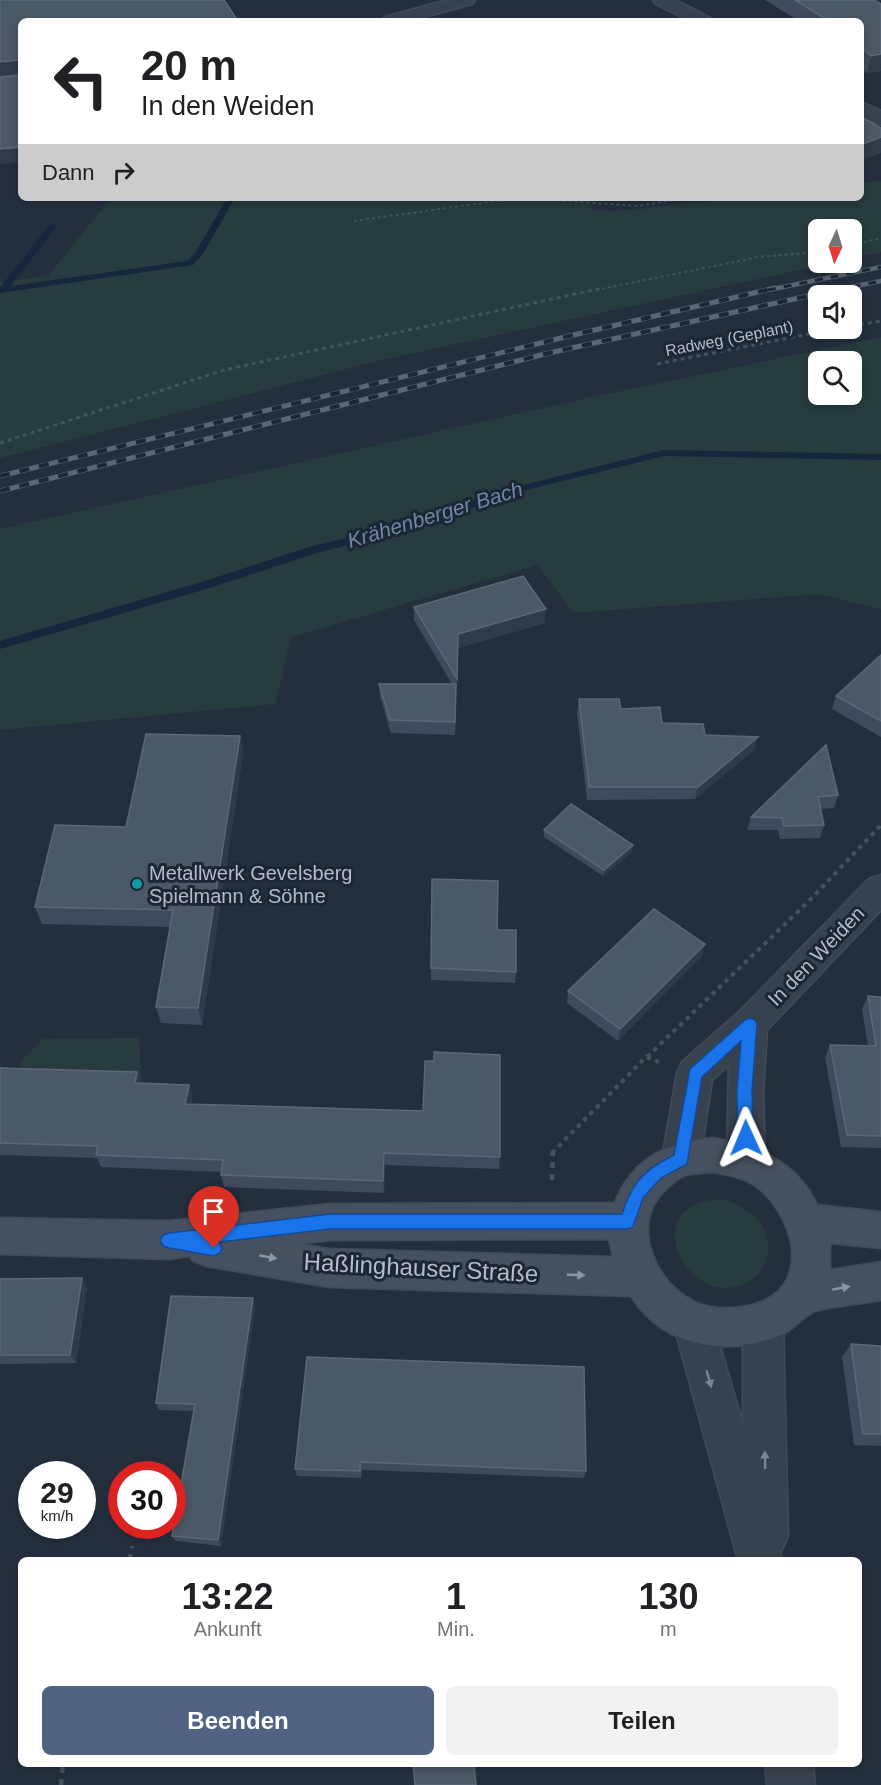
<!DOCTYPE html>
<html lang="de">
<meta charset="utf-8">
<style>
:root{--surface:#fff;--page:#f2f2f2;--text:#202124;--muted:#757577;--accent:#506383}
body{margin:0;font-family:Arial,sans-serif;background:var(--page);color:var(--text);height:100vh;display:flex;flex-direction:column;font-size:22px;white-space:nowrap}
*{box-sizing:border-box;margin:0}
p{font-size:20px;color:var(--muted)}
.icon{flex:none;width:33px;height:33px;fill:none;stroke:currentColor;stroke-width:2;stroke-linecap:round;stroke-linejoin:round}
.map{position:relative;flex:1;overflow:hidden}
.details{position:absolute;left:18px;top:1557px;width:844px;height:210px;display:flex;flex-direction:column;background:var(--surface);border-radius:9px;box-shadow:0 3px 9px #0003}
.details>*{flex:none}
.guide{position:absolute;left:18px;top:18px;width:846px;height:183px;border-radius:9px;box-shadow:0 3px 9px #0003;background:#fff;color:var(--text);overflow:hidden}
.needle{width:39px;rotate:184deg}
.fabs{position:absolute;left:808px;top:219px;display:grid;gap:12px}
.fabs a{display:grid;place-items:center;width:54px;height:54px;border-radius:9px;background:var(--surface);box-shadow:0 3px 9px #0003;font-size:30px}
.speed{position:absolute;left:18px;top:1461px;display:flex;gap:12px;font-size:30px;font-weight:700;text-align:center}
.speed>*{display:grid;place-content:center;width:78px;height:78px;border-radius:50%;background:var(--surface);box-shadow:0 3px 9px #0003;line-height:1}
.speed small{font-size:15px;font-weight:400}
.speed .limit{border:9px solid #d22;background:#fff;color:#111}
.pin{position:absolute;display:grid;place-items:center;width:51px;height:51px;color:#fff;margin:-62px -26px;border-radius:50% 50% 50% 0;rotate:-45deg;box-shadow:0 0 6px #0007}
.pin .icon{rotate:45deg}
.me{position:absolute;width:66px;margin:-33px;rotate:359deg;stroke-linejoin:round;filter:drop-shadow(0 0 4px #0008)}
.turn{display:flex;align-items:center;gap:21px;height:126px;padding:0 24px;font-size:27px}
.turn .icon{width:78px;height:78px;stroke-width:2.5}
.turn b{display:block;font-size:42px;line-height:51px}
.then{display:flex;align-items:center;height:57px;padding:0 24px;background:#0003;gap:12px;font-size:22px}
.eta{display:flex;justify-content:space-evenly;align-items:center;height:102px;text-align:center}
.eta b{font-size:36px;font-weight:600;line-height:42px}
.cta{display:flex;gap:12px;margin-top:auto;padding:12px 24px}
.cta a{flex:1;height:69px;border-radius:9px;background:var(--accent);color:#fff;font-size:24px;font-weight:600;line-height:69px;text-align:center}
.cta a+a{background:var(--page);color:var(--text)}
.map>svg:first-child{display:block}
.green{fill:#263c3f;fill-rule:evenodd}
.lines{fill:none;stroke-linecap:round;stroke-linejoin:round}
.stream{fill:#17263c;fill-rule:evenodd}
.street-casing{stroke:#414a57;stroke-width:3}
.secondary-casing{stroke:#414a57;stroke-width:3}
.path-far3{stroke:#3f5557;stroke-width:2;stroke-dasharray:3 3;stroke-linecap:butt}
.path-far2{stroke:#3f5557;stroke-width:3;stroke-dasharray:4 4;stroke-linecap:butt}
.path-far1{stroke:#3f5557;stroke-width:4;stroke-dasharray:4.5 4.5;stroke-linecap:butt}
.path{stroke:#3f5557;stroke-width:4.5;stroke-dasharray:6 6;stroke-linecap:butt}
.street{fill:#38414e;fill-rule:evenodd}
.secondary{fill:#465061;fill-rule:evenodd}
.rail-far1-casing{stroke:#5a6575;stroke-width:4.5}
.rail-casing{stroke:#5a6575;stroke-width:5}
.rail-far1{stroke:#1d2633;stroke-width:3;stroke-dasharray:8;stroke-linecap:butt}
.rail{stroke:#1d2633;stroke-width:4;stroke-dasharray:10;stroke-linecap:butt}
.wall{fill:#3f4b5c}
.shaded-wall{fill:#2f3b4b}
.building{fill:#4b5868;stroke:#5c6777;stroke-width:1.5}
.oneway{fill:#8e96a5}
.oneway2{fill:#7c8592}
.route{fill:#1a73e8;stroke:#114b97;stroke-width:1.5}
.culture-dot{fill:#0f9aa8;stroke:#1d2633;stroke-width:2}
.labels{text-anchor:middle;stroke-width:6;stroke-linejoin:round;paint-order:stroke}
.far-street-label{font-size:16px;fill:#b4bcc9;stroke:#1d2633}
.poi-label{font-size:20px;fill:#b4bcc9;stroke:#1d2633;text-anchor:start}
.street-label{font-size:20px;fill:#b4bcc9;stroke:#1d2633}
.water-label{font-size:21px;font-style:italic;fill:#6d86a8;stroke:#1d2633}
.near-street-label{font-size:24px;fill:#b4bcc9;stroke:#1d2633}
</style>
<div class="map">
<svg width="881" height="1785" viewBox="0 0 881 1785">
<rect width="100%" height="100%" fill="#242f3e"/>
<g class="green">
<path d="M881,181V252L852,258V230H819V262L832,263L381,360L0,458V282L48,276L111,198H587L593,210L613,211L741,198H861V183Z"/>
<path d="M881,337V609L818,594L573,613L538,565L291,637L275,704L0,730V529L593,397ZM819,362H852V394H819Z"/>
<path d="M139,1038L142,1085L15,1081L23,1059L43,1039Z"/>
<path d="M723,1199C735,1203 746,1208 755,1217C772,1232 773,1264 754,1278C693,1323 628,1202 723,1199Z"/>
</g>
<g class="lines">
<g class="stream">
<path d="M227,198H235L203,254L193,265L0,293V287L50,224L57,226L11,286L187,261L195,253Z"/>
<path d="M664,450L881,454V460L664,456L514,493L417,528L316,553L213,587L0,649V641L205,581L309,547L410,523L507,489Z"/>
</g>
<g class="street-casing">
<g id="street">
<path d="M447,0H475L472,4L410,21H382L385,17Z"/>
<path d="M653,0H675L709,17L712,21H690L656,4Z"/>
<path d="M861,102L881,111V125L861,116Z"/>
<path d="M881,875V910L767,1030L763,1092L765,1162L759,1174L746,1179L733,1174L727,1162L729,1065L712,1080L700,1159L694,1171L681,1176L668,1171L662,1159L677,1073L682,1062L738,1013L869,879Z"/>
<path d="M693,1302L707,1308L713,1322L743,1425V1323L749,1309L763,1303L777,1309L783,1323L788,1537L780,1553L782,1560H738L673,1322L679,1308Z"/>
<path d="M765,1764H813L815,1785H767Z"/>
</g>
</g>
<g class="secondary-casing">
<path id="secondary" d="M713,1138C757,1146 797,1161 817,1205L881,1212V1248L830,1243V1270L881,1262V1300C868,1303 822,1307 813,1312C802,1318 794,1328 783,1334C730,1357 664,1349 631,1296L329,1287L206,1266L192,1260L190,1256L169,1259L0,1254V1218L169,1221L330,1204L615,1203C632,1158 668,1142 713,1138ZM713,1172C728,1175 743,1177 756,1186C792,1213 813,1281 761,1302C744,1309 719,1310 702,1305C658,1290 628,1227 664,1191C670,1185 677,1178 686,1175C694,1173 704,1173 713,1172ZM609,1239L613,1257L329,1249L298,1244L330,1240Z"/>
</g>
<g class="path-far3">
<path d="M354,221L497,201L538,199L639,206L684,198"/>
<path d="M852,245L881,238"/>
<path d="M596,290L759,257L819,252"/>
</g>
<g class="path-far2">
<path d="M852,326L881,321"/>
<path d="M657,364L840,328"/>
<path d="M0,443L224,370L603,288"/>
</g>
<g class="path-far1">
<path d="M647,1057L808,902L881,825"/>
<path d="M552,1153L646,1057L659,1062"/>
</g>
<g class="path">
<path d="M552,1180L553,1151"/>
<path d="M130,1560L132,1546"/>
<path d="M61,1785L63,1764"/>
</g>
<use href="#street" class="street"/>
<use href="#secondary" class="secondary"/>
<g class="rail-far1-casing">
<g id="rail-far1">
<path d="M768,290L881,267"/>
<path d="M837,290L881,281"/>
</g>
</g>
<g class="rail-casing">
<g id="rail">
<path d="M0,476L569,336L775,288"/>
<path d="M0,491L549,353L844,288"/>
</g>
</g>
<use href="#rail-far1" class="rail-far1"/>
<use href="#rail" class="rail"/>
</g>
<g class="wall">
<path d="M765,0H874L881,4V71L867,73L861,67V21H799Z"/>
<path d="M414,607L545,623L458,648L455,735L391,733L380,697L379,684H452L414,620Z"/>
<path d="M881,655V737L832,709L836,696Z"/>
<path d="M579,699L621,709L662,723L754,750L695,799L587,800L577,712Z"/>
<path d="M240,736L243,754L202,1025L161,1023L156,1007L170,927L42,924L35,907L126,827Z"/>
<path d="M826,745L838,795L834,808L821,809L824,825L820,838L780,839L778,830H747L751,817Z"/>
<path d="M544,830L633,845L632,852L603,876L544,837Z"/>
<path d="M432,879L497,930L516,972L515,983L431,980Z"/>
<path d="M702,956L618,1041L567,1003L568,991Z"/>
<path d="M868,996L881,997V1148L841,1147L825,1057L830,1045L868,1046L862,1009Z"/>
<path d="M0,1068L137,1072L141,1083L189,1085L192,1097L191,1104L500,1157L499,1169L385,1165L384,1193L224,1187L221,1175V1172L101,1167L97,1158L0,1155Z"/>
<path d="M82,1278L87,1288L76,1363L0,1364V1279Z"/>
<path d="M255,1306L221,1546L176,1541L172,1536L194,1411L159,1410L156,1403Z"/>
<path d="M851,1344L881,1346V1446L854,1445L842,1357Z"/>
<path d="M307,1357L586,1471L584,1478L362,1470L361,1478L297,1476L295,1469Z"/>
</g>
<g class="shaded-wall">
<path d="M881,54V71L867,73L871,56Z"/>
<path d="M19,60L21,74L0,76V62Z"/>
<path d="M881,137V153L861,161V145Z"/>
<path d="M21,147V162L0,164V149Z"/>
<path d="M546,609L545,623L458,648L457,692L458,634Z"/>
<path d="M240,736L243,754L202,1025L198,1008Z"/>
<path d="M758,737L754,750L695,799L698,787Z"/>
<path d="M633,845L632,852L603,876L604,870Z"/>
<path d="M705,944L702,956L618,1041L620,1029Z"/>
<path d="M137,1072L142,1085L135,1083Z"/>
<path d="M189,1085L192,1097L189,1117L185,1104Z"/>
<path d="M384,1153L385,1165L384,1193L383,1181Z"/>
<path d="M82,1278L87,1288L76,1363L70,1355Z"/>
<path d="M253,1298L255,1306L221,1546L218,1540Z"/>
</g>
<g class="building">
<path d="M0,0H224L238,21H21V147L0,149V77L19,75V60L0,62Z"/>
<path d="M795,0H874L881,4V54L871,56L861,47V21H829Z"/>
<path d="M861,117L881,128V137L861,145Z"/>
<path d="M523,576L546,609L458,634L457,679L414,607Z"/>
<path d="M881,655V721L836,696Z"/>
<path d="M379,684H456L455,722L390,720Z"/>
<path d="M579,699H619L621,709L660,707L662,723L703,724L705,735L758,737L698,787H589Z"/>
<path d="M146,734L240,736L198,1008L156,1007L173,910L35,907L55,825L126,827Z"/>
<path d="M826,745L838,795L818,797L824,825L784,826L782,818L751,817Z"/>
<path d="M571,804L633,845L604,870L544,830Z"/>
<path d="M432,879L498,881L497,930H516V972L431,968Z"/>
<path d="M654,909L705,944L620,1029L568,991Z"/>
<path d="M868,996L881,997V1136L847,1135L830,1045L876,1046Z"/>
<path d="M434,1052L500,1055V1157L384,1153L383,1181L221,1175L223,1160L96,1155L98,1146L0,1143V1068L137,1072L135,1083L189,1085L185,1104L423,1111L425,1061H434Z"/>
<path d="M82,1278L70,1355H0V1279Z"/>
<path d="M171,1296L253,1298L218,1540L172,1536L195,1404L156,1403Z"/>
<path d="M851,1344L881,1346V1434H863Z"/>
<path d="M307,1357L584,1367L586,1471L360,1462V1471L295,1469Z"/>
<path d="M540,1559L579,1560H540Z"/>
<path d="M413,1764H474L476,1785H415Z"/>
</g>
<defs><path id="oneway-solid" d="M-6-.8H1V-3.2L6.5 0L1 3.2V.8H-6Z" transform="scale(1.5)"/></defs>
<g class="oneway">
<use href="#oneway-solid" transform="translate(268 1257) rotate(10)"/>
<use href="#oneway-solid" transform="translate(576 1275) rotate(2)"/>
<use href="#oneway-solid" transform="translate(841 1288) rotate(-10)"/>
</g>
<g class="oneway2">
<use href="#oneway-solid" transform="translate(709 1379) rotate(74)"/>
<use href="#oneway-solid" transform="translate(765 1460) rotate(-91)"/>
</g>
<path class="route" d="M750,1018L755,1020L757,1024L752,1092L753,1138L751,1143L746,1145L740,1143L738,1138L737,1092L741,1041L702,1077L687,1164L661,1178L643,1198L633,1227L627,1229H330L219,1242L222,1248L220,1253L214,1256L169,1248L163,1246L160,1240L163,1235L169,1233L330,1214H622C633,1181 644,1170 674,1155L690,1069L745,1020Z"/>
<circle class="culture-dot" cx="137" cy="884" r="6"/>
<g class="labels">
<g class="far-street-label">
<text transform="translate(729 338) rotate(-11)" y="6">Radweg (Geplant)</text>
</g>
<g class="poi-label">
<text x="149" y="880">Metallwerk Gevelsberg<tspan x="149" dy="23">Spielmann &amp; Söhne</tspan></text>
</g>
<g class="street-label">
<text transform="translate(816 956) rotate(-46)" y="7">In den Weiden</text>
</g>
<g class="water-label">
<text transform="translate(435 515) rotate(-17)" y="7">Krähenberger Bach</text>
</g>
<g class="near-street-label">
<text transform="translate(421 1268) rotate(3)" y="8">Haßlinghauser Straße</text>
</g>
</g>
</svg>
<div class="fabs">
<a><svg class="needle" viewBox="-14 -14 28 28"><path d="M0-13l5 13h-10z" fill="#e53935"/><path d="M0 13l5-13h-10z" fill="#757577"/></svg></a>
<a><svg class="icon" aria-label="sound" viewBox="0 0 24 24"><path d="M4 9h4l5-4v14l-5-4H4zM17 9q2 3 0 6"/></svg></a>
<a><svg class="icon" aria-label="search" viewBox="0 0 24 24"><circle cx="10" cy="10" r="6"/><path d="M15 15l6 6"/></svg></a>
</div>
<div class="speed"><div>29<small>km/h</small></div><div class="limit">30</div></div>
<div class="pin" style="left:214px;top:1248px;background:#d93025"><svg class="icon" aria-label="arrive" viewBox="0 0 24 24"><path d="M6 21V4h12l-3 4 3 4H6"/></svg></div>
<svg class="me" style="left:746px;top:1138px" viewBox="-20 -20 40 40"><path d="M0-17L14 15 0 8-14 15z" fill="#1a73e8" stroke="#fff" stroke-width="4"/></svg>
<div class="guide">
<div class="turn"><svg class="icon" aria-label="left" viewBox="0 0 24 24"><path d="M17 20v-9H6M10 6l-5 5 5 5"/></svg><div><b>20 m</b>In den Weiden</div></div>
<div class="then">Dann<svg class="icon" aria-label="right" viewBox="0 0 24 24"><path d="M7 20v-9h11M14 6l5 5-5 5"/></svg></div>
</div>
<section class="details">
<div class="eta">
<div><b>13:22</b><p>Ankunft</p></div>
<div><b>1</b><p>Min.</p></div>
<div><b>130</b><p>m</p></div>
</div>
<div class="cta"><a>Beenden</a><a>Teilen</a></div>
</section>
</div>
